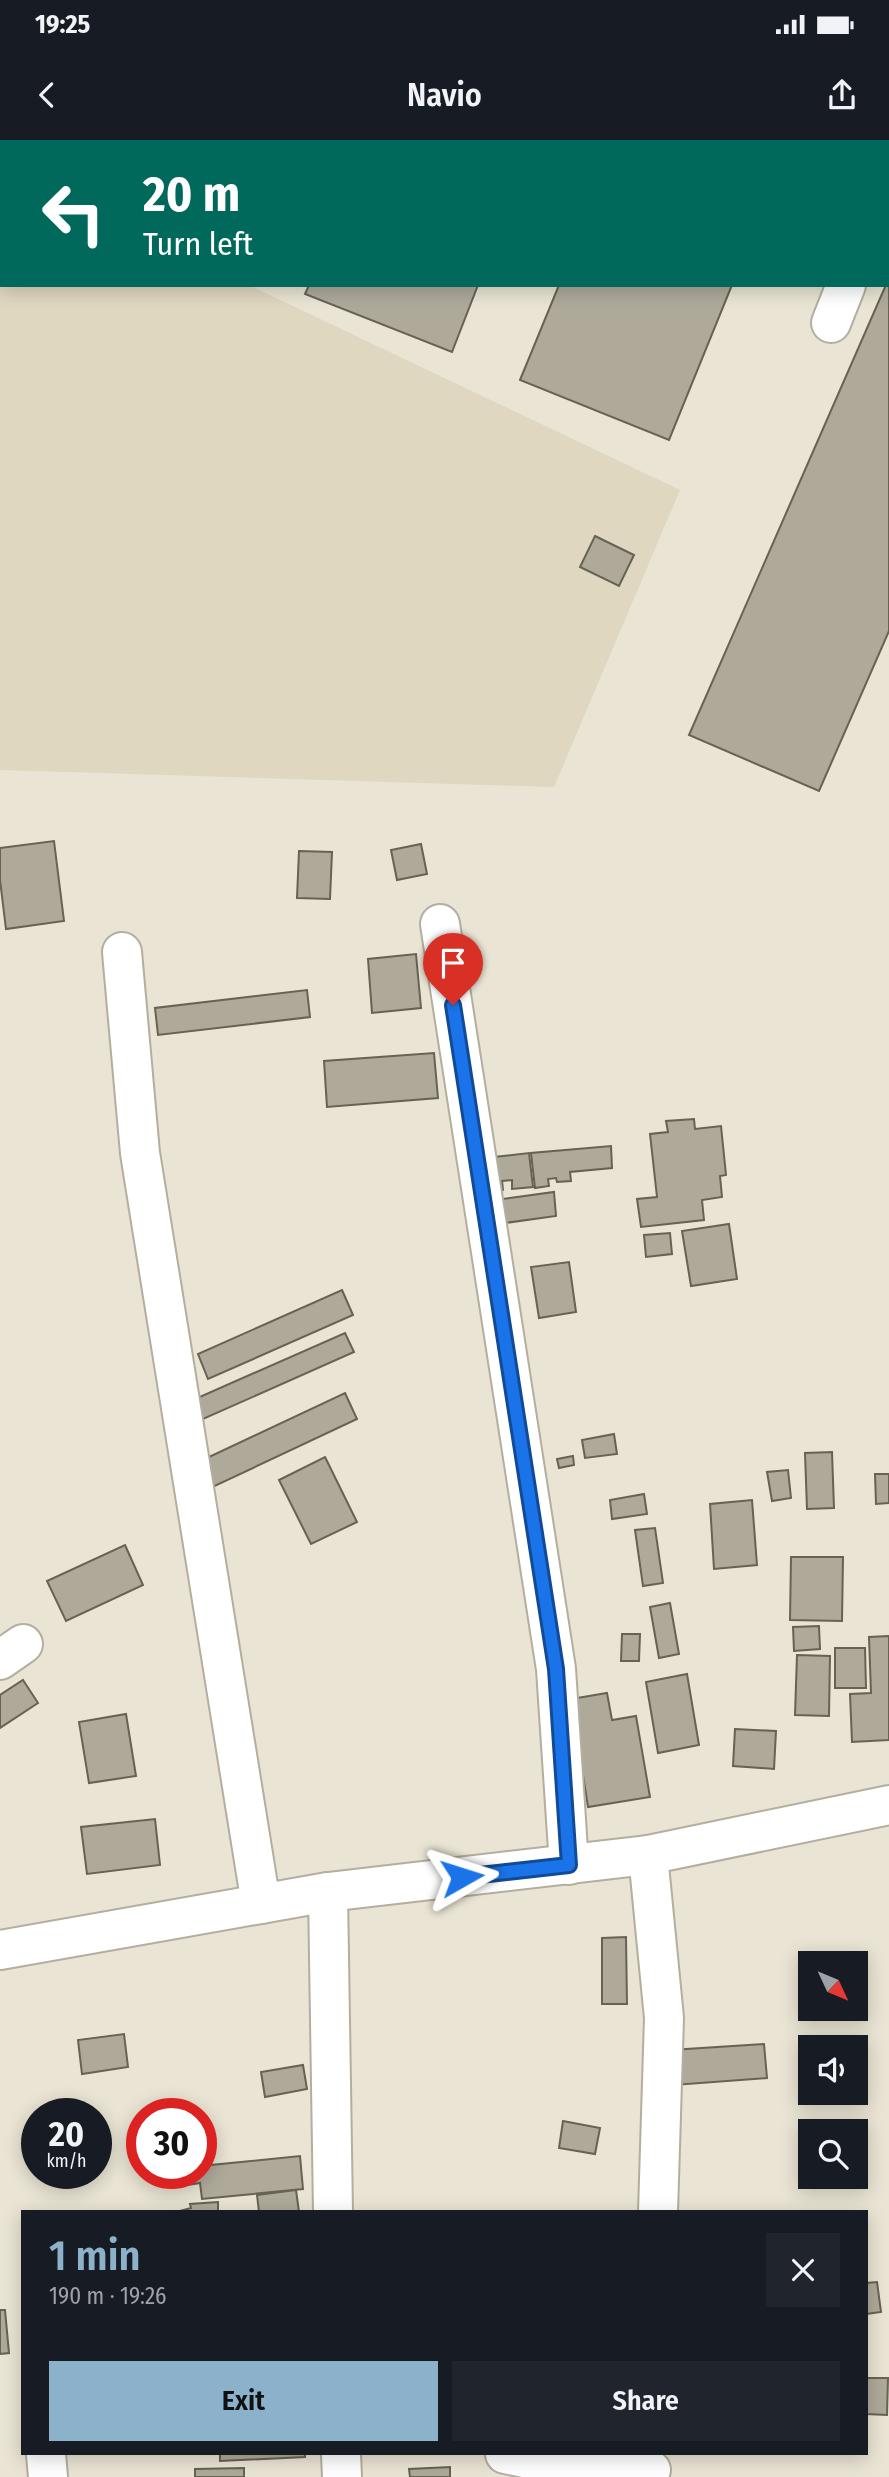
<!DOCTYPE html>
<meta charset="utf-8">
<style>
:root{--surface:#171b24;--page:#20242c;--text:#f1f3f6;--muted:#9ea1a6;--accent:#8bb2ca}
body{margin:0;font-family:"Fira Sans Condensed",sans-serif;background:var(--page);color:var(--text);height:100vh;display:flex;flex-direction:column;font-size:26px;white-space:nowrap}
*{box-sizing:border-box;margin:0}
p{font-size:23px;color:var(--muted)}
.icon{flex:none;width:38px;height:38px;fill:none;stroke:currentColor;stroke-width:2;stroke-linecap:round;stroke-linejoin:round}
.map{position:relative;flex:1;overflow:hidden}
.sheet{position:absolute;left:21px;top:2070px;width:847px;height:245px;display:flex;flex-direction:column;background:var(--surface);border-radius:0px;box-shadow:0 4px 18px #0003}
.sheet>*{flex:none}
.banner{position:absolute;left:0px;top:0px;width:889px;height:147px;box-shadow:0 4px 18px #0003;background:#00695c;color:#fff;overflow:hidden}
.needle{width:46px;rotate:134deg}
.tools{position:absolute;left:798px;top:1811px;display:grid;gap:14px}
.tools a{display:grid;place-items:center;width:70px;height:70px;border-radius:0px;background:var(--surface);box-shadow:0 4px 18px #0003;font-size:35px}
.speed{position:absolute;left:21px;top:1958px;display:flex;gap:14px;font-size:35px;font-weight:700;text-align:center}
.speed>*{display:grid;place-content:center;width:91px;height:91px;border-radius:50%;background:var(--surface);box-shadow:0 4px 18px #0003;line-height:1}
.speed small{font-size:18px;font-weight:400}
.speed .limit{border:10px solid #d22;background:#fff;color:#111}
.pin{position:absolute;display:grid;place-items:center;width:60px;height:60px;color:#fff;margin:-72px -30px;border-radius:50% 50% 50% 0;rotate:-45deg;box-shadow:0 0 7px #0007}
.pin .icon{rotate:45deg}
.me{position:absolute;width:77px;margin:-38px;rotate:84deg;stroke-linejoin:round;filter:drop-shadow(0 0 5px #0008)}
.turn{display:flex;align-items:center;gap:24px;height:147px;padding:0 28px;font-size:32px}
.turn .icon{width:91px;height:91px;stroke-width:2.5}
.turn b{display:block;font-size:49px;line-height:60px}
.round{display:grid;place-items:center;flex:none;width:74px;height:74px;border-radius:0px;background:var(--page)}
.headline{display:flex;align-items:center;justify-content:space-between;height:119px;padding:0 28px}
h1{font-size:42px;font-weight:600;line-height:52px;color:var(--accent)}
.primary-button{display:flex;gap:14px;margin-top:auto;padding:14px 28px}
.primary-button a{flex:1;height:80px;border-radius:0px;background:var(--accent);color:#111;font-size:28px;font-weight:600;line-height:80px;text-align:center}
.primary-button a+a{background:var(--page);color:var(--text)}
.status{display:flex;justify-content:space-between;align-items:center;height:49px;padding:0 35px;background:var(--surface);direction:ltr}
.status svg{height:19px;fill:currentColor}
header{display:flex;justify-content:space-between;align-items:center;height:91px;padding:0 28px;background:var(--surface);font-size:32px;font-weight:600}
.map>svg:first-child{display:block}
.built{fill:#dfd7bf}
.building{fill:#aea999;stroke:#676253;stroke-width:2}
.lines{fill:none;stroke-linecap:round;stroke-linejoin:round}
.minor-casing{stroke:#b4ae9e;stroke-width:42}
.minor{stroke:#fff;stroke-width:38}
.route-casing{stroke:#114b97;stroke-width:18}
.route{stroke:#1a73e8;stroke-width:12}
</style>
<div class="status"><b>19:25</b><svg viewBox="0 0 49 12"><path d="M0 12V9h3v3zM5 12V6h3v6zM10 12V3h3v9zM15 12V0h3v12zM26 1h20v11H26zM47 4h2v5h-2z"/></svg></div>
<header><svg class="icon" aria-label="back" viewBox="0 0 24 24"><path d="M15 5l-7 7 7 7"/></svg>Navio<svg class="icon" aria-label="share" viewBox="0 0 24 24"><path d="M12 15V3M7 8l5-5 5 5M5 13v7h14v-7"/></svg></header>
<div class="map">
<svg width="889" height="2337" viewBox="0 0 889 2337">
<rect width="100%" height="100%" fill="#e9e4d3"/>
<path class="built" d="M0,29L2,145H249L680,350L554,647L0,630Z"/>
<g class="building">
<path d="M173,0H346L172,2Z"/>
<path d="M367,0H536L366,2Z"/>
<path d="M618,0H792L618,2Z"/>
<path d="M889,138V491L819,651L689,595Z"/>
<path d="M309,145H478L452,212L305,154Z"/>
<path d="M559,145H732L669,300L520,240Z"/>
<path d="M595,396L634,415L619,446L580,427Z"/>
<path d="M54,701L64,781L6,789L0,740V708Z"/>
<path d="M421,704L427,734L397,740L391,710Z"/>
<path d="M299,711L332,712L330,759L297,758Z"/>
<path d="M416,814L421,868L372,873L368,819Z"/>
<path d="M307,850L310,877L158,895L155,868Z"/>
<path d="M434,913L438,958L327,967L324,921Z"/>
<path d="M694,979L695,989L721,986L726,1035L720,1036L722,1057L702,1060L704,1080L641,1087L637,1059L657,1057L650,994L668,992L666,981Z"/>
<path d="M611,1006L612,1028L570,1032L571,1041L557,1042L556,1038L548,1039L549,1046L535,1048L531,1013Z"/>
<path d="M529,1013L533,1047L512,1049V1040L502,1041L503,1050L488,1052L485,1018Z"/>
<path d="M554,1052L556,1076L498,1084L495,1060Z"/>
<path d="M729,1084L737,1139L691,1146L682,1091Z"/>
<path d="M670,1093L672,1114L646,1117L644,1095Z"/>
<path d="M569,1122L576,1172L539,1178L531,1127Z"/>
<path d="M342,1150L353,1175L208,1239L198,1214Z"/>
<path d="M345,1193L354,1212L194,1283L186,1263Z"/>
<path d="M345,1253L357,1279L204,1351L192,1325Z"/>
<path d="M614,1294L617,1314L585,1318L582,1300Z"/>
<path d="M832,1312L834,1368L807,1369L805,1313Z"/>
<path d="M573,1316L574,1325L559,1328L557,1319Z"/>
<path d="M325,1317L357,1382L311,1404L279,1340Z"/>
<path d="M788,1330L791,1358L772,1361L767,1332Z"/>
<path d="M875,1334H889V1363L876,1364Z"/>
<path d="M644,1354L647,1374L612,1379L610,1360Z"/>
<path d="M752,1360L757,1425L714,1429L710,1364Z"/>
<path d="M655,1388L663,1443L643,1446L635,1390Z"/>
<path d="M125,1405L143,1445L66,1481L47,1441Z"/>
<path d="M791,1417H843L842,1481L790,1480Z"/>
<path d="M670,1463L679,1514L659,1518L650,1467Z"/>
<path d="M819,1486L820,1509L794,1511L793,1487Z"/>
<path d="M622,1494H640L639,1521H621Z"/>
<path d="M889,1496V1600L852,1602L850,1554L871,1553L869,1497Z"/>
<path d="M835,1508H865L866,1548H835Z"/>
<path d="M797,1515L830,1516L829,1576L795,1575Z"/>
<path d="M687,1534L699,1605L658,1613L646,1542Z"/>
<path d="M23,1540L38,1563L0,1588V1555Z"/>
<path d="M607,1553L612,1580L636,1576L650,1657L588,1667L571,1559Z"/>
<path d="M126,1574L136,1636L89,1643L79,1582Z"/>
<path d="M735,1589L776,1591L774,1629L733,1626Z"/>
<path d="M155,1679L160,1725L87,1734L81,1687Z"/>
<path d="M626,1797L627,1864H602V1798Z"/>
<path d="M124,1894L128,1927L82,1934L78,1900Z"/>
<path d="M764,1904L767,1938L674,1945L671,1910Z"/>
<path d="M303,1925L307,1949L265,1957L261,1932Z"/>
<path d="M563,1981L600,1988L595,2014L559,2008Z"/>
<path d="M300,2016L303,2049L202,2059L200,2043L187,2045L186,2034H201V2026Z"/>
<path d="M296,2050L299,2072H259L257,2055Z"/>
<path d="M218,2062V2072H176L191,2068L190,2064Z"/>
<path d="M877,2142L881,2172L866,2174V2143Z"/>
<path d="M0,2170H5L9,2213L0,2214Z"/>
<path d="M866,2238H888L887,2275L866,2274Z"/>
<path d="M220,2314H305V2317L220,2321Z"/>
<path d="M450,2327V2337H410L409,2329Z"/>
<path d="M244,2328V2337H195V2329Z"/>
</g>
<g class="lines">
<g class="minor-casing">
<g id="minor">
<path d="M86,0H97"/>
<path d="M887,35L889,30"/>
<path d="M831,183L846,145"/>
<path d="M440,784L556,1529L569,1725"/>
<path d="M122,812L140,1013L261,1764"/>
<path d="M0,1520L23,1504"/>
<path d="M648,1715L664,1878L658,2072"/>
<path d="M328,1752L333,2072"/>
<path d="M0,1810L328,1752L648,1715L889,1665"/>
<path d="M46,2314L48,2337"/>
<path d="M341,2314L342,2337"/>
<path d="M505,2314C561,2326 593,2333 651,2330"/>
</g>
</g>
<use href="#minor" class="minor"/>
</g>
<g class="lines">
<g class="route-casing">
<path id="route" d="M453,865L556,1529L569,1725L462,1737"/>
</g>
<use href="#route" class="route"/>
</g>
</svg>
<div class="tools">
<a><svg class="needle" viewBox="-14 -14 28 28"><path d="M0-13l5 13h-10z" fill="#e53935"/><path d="M0 13l5-13h-10z" fill="#9ea1a6"/></svg></a>
<a><svg class="icon" aria-label="sound" viewBox="0 0 24 24"><path d="M4 9h4l5-4v14l-5-4H4zM17 9q2 3 0 6"/></svg></a>
<a><svg class="icon" aria-label="search" viewBox="0 0 24 24"><circle cx="10" cy="10" r="6"/><path d="M15 15l6 6"/></svg></a>
</div>
<div class="speed"><div>20<small>km/h</small></div><div class="limit">30</div></div>
<div class="pin" style="left:453px;top:865px;background:#d93025"><svg class="icon" aria-label="arrive" viewBox="0 0 24 24"><path d="M6 21V4h12l-3 4 3 4H6"/></svg></div>
<svg class="me" style="left:462px;top:1737px" viewBox="-20 -20 40 40"><path d="M0-17L14 15 0 8-14 15z" fill="#1a73e8" stroke="#fff" stroke-width="4"/></svg>
<div class="banner">
<div class="turn"><svg class="icon" aria-label="left" viewBox="0 0 24 24"><path d="M17 20v-9H6M10 6l-5 5 5 5"/></svg><div><b>20 m</b>Turn left</div></div>
</div>
<section class="sheet">
<div class="headline"><div><h1>1 min</h1><p>190 m · 19:26</p></div><a class="round"><svg class="icon" aria-label="close" viewBox="0 0 24 24"><path d="M6 6l12 12M18 6L6 18"/></svg></a></div>
<div class="primary-button"><a>Exit</a><a>Share</a></div>
</section>
</div>
